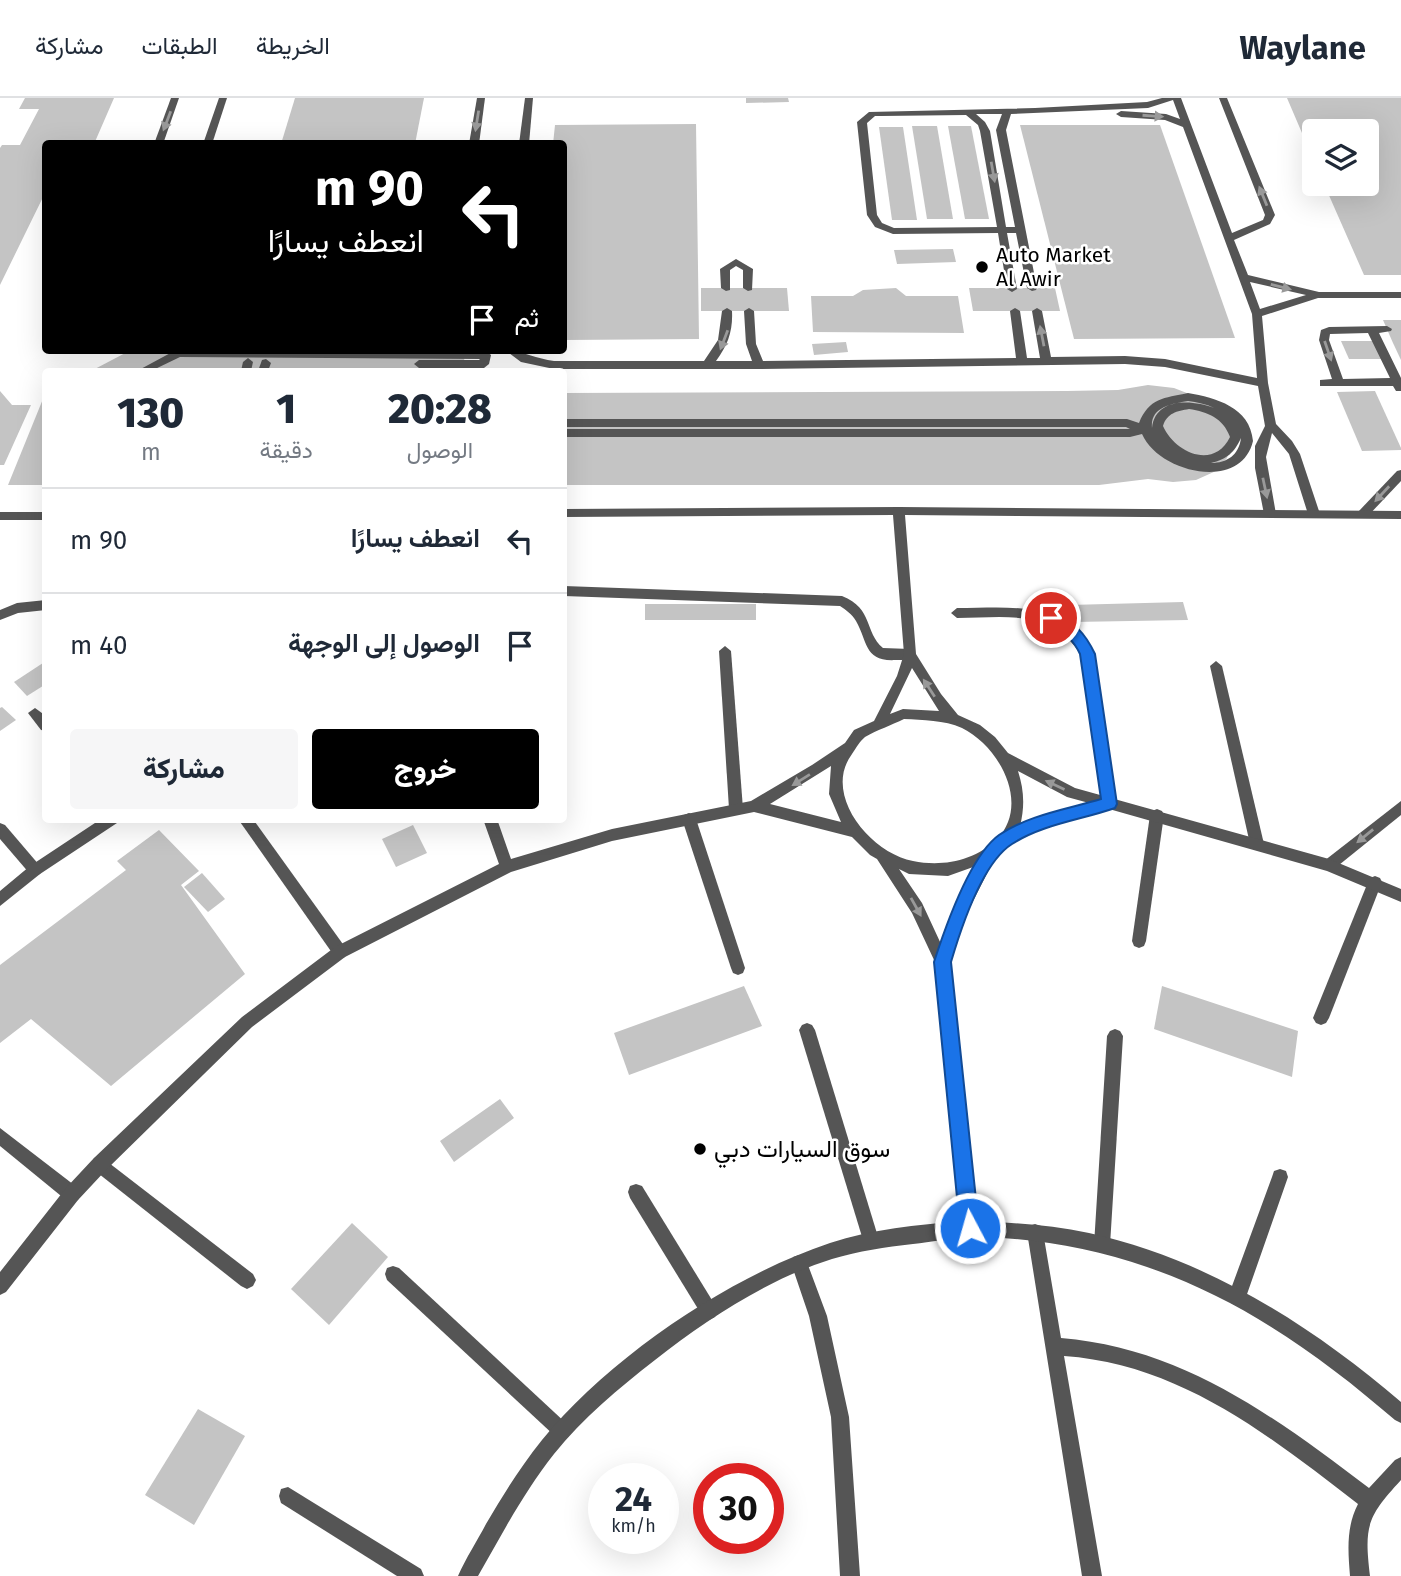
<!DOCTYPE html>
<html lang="ar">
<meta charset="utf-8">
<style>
:root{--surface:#fff;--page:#f6f6f7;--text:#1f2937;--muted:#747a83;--line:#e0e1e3;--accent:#000}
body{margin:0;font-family:"Fira Sans",Vazirmatn,sans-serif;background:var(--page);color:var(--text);direction:rtl;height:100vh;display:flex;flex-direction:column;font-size:26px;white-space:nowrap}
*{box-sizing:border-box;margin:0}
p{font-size:23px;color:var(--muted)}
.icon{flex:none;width:38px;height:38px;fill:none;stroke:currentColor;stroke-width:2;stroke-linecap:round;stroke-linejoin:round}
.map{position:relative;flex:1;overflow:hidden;direction:ltr}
.panel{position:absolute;left:42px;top:270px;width:525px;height:455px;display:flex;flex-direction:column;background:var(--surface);border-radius:7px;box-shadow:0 7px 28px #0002;direction:rtl}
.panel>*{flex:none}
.hud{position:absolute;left:42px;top:42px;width:525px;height:214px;border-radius:7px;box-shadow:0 7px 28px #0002;direction:rtl;background:#000;color:#fff;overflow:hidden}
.buttons{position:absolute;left:1302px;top:21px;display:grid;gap:14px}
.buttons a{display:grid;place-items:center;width:77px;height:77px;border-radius:7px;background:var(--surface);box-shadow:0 7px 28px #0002;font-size:35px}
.speed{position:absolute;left:588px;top:1365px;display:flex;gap:14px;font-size:35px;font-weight:700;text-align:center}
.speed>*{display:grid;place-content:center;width:91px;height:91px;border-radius:50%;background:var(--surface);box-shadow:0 7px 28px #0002;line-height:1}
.speed small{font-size:18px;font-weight:400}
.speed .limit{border:10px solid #d22;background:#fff;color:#111}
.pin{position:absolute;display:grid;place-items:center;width:60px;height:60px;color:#fff;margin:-30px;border:4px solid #fff;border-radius:50%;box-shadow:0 2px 7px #0007}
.me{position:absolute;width:77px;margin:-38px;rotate:354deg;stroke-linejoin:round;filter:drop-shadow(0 0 5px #0008)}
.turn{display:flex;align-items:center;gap:24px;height:147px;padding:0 28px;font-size:32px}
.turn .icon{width:91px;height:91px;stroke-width:2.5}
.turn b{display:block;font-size:49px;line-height:60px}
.then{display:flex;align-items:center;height:66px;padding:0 28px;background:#0003;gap:14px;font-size:26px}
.eta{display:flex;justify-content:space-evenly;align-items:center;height:119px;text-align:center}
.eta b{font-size:42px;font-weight:800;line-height:49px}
.action{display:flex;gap:14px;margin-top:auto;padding:14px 28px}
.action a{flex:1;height:80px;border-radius:7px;background:var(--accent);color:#fff;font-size:28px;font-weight:800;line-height:80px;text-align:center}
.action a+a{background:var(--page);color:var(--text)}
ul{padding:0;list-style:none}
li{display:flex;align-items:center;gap:21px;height:105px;padding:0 28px;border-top:2px solid var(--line)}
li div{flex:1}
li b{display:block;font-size:26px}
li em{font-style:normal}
header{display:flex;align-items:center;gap:42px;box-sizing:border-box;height:98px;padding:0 35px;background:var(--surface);border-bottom:2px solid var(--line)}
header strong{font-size:33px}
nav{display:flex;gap:38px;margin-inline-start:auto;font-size:24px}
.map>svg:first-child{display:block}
.building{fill:#c4c4c4}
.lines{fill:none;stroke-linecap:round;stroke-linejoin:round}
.service{fill:#555;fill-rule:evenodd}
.minor{fill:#555;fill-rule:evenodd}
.oneway{fill:#999}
.route{fill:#1a73e8;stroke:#114b97;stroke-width:2}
.poi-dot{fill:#000;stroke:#fff;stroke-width:2.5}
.labels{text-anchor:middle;stroke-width:5;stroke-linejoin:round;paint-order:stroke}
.far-poi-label{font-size:21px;fill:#000;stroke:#fff;text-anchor:start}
.poi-label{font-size:24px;fill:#000;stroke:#fff;text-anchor:start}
</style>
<header>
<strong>Waylane</strong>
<nav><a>الخريطة</a><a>الطبقات</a><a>مشاركة</a></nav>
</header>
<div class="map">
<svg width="1401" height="1478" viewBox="0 0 1401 1478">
<rect width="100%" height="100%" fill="#fff"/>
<g class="building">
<path d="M25,0H114L94,46H46V93L0,187V50L2,47H20L39,11H19Z"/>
<path d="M295,0H424L415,46H281Z"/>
<path d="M746,0H788L789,4L746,5Z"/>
<path d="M1287,0H1401V177H1364L1324,86H1367V33H1314V63Z"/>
<path d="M696,26L699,241L564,242V46H553L555,27Z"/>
<path d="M1020,27H1160L1235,240L1074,241Z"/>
<path d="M912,28H937L953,121H927Z"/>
<path d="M948,28H971L989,121H965Z"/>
<path d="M879,29H903L917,122H892Z"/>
<path d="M953,151L956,164L897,166L894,152Z"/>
<path d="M701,190H787L789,213H701Z"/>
<path d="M896,190L906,198H958L964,235L813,234L811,198H853L863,192Z"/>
<path d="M969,190H1055L1060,213H973Z"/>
<path d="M1383,222H1401V262L1393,245Z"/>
<path d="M1341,243H1376L1384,261H1349Z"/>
<path d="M846,244L848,254L814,257L812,246Z"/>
<path d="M131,252H466L462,273H91Z"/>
<path d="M1148,287L1174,290L1197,299L1215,312L1227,328L1232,345L1227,360L1216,373L1196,382L1173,384L1148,381L1099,387H564V295L1067,293L1118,292Z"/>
<path d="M0,293L12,307H31L4,367H0Z"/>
<path d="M1375,293L1401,350V352L1362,353L1337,294Z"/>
<path d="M45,296L46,387H8Z"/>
<path d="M1183,504L1188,522L1073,524L1069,507Z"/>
<rect x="645" y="506" width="111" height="16"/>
<path d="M46,563V586L27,598L14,584Z"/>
<path d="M2,609L16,622L0,633V610Z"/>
<path d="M413,727L427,755L396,769L382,741Z"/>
<path d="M159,732L199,773L181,787L245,876L111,988L31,921L0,945V867L126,772L117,763Z"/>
<path d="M202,775L225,801L208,814L184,789Z"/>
<path d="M744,888L762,928L629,977L614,935Z"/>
<path d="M1162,888L1298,933L1292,979L1154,931Z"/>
<path d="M500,1001L514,1020L454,1064L440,1043Z"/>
<path d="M352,1125L388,1159L329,1227L291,1191Z"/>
<path d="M198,1311L245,1338L194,1427L145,1397Z"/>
</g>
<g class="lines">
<g class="service">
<path d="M171,0H179L163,46H154Z"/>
<path d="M219,0H227L212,46H203Z"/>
<path d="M477,0H485L479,46H469Z"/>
<path d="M525,0H533L529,46H519Z"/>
<path d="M1162,0H1181L1232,135L1263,122L1265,117L1219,0H1227L1275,117L1270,126L1234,142L1248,177L1319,194H1401V200H1318L1262,218L1268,285L1276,326L1292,343L1300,356L1320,416L1318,419H1310L1308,416L1289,356L1272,335L1266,359L1276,416L1270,420L1264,416L1255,370V348L1265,328L1258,288L1165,269L1125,266L759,271H554L521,264L505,252C520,252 536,261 554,263H704L718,242L722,213L727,210L732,213C733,233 728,247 716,263H752L746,246L744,213L749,210L754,213L756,246L763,263L1016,260L1010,213L1015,210L1020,213L1027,260H1040L1032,213L1037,210L1042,213L1051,259L1125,258L1165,261L1257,280L1252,216L1183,29L1165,22L1121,19L1116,16L1121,13L1166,16L1180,21L1173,2L1148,10L1011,16L1006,32L1037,190L1036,192L1032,193L1027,190L1016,135H1007L1017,191L1012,194L1007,191L998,135L893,136L875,129L867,117L857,24L869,14L1035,10L1147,4ZM976,16H1002L996,32L1015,129H1006L990,33L985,24ZM966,17L978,27L980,33L997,129L894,130L882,125L877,117L867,25L875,18H881ZM1250,184L1306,197L1260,211Z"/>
<path d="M736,161L753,171L752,192L748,193L743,190V172L736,168L730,172V192L726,193L721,190L720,171Z"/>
<path d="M1387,228L1392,231L1391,233L1379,235L1401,280V293H1396L1393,288H1320V282L1332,281L1319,242L1321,232L1329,229ZM1368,235L1390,280L1343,281L1329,242L1330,236Z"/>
<path d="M176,252L486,253L491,257L489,266L484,270H419L414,266L419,262H479L480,261L180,259L151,273H137Z"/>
<path d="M248,260L253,264L251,273H241L243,264Z"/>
<path d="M266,261L271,265L268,273H258L262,262Z"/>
<path d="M1188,295C1216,300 1250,309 1253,343C1241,394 1159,375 1142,336L1130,339H564V331H1130L1126,329H564V321H1127L1139,325C1149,300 1164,300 1188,295ZM1188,303C1197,304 1206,306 1214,310C1191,301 1155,300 1152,330C1150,309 1171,306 1188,303ZM1189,311C1208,314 1223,320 1230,339C1214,372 1175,355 1163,328C1167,315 1177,313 1189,311ZM1241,340C1239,357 1227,365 1211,365C1227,361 1234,355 1241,340Z"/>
<path d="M1401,372V383L1366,420H1358V414L1397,373Z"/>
<path d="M564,488L842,498C874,511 864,534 883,550L910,551L916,556C911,562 904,562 896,562C864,564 868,544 856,523C852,516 846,512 840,508L564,498Z"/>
<path d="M46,502V512L18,515L0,522V512L17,505Z"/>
<path d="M957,510C1011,510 1063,501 1093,556L1116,706L1114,710H1104L1102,706L1081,557C1052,510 1005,520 957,520L951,515Z"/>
<path d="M725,548L731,553L743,711L741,715H731L729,711L719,553Z"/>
<path d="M1216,563L1222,568L1264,746L1262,750L1257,752L1252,750L1250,746L1210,568Z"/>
<path d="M35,610L46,618V633L41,632L28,615Z"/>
<path d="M1401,703V717L1334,771L1329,773L1324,771L1322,767L1324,763Z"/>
<path d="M1157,711L1162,713L1164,717L1146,843L1144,848L1139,850L1134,848L1132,843L1150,717L1152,713Z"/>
<path d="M689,715L694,717L696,721L745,870L743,875L738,877L733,875L731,870L682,721L684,717Z"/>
<path d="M238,721H253L345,849L347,854L345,859L340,861L335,859Z"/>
<path d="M0,725L5,727L40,768L42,772L40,776L35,778L30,776L0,741Z"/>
<path d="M1375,778L1380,780L1382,784L1329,920L1326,925L1321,927L1316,925L1313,920L1368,784L1370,780Z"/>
<path d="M807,925L812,927L815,932L879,1142L877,1148L871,1150L865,1148L863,1142L799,932L802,927Z"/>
<path d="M1115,931L1120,933L1123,938L1110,1147L1108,1153L1102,1155L1096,1153L1094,1147L1107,938L1110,933Z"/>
<path d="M0,1030L78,1090L80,1096L78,1102L72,1104L66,1102L0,1048Z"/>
<path d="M100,1058L253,1176L256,1182L253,1188L247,1191L241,1188L94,1072L92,1066L94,1060Z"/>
<path d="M1280,1071L1286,1073L1288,1079L1246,1199L1243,1205L1237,1208L1231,1205L1228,1199L1272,1079L1274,1073Z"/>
<path d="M636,1086L642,1088L715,1207L718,1213L715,1219L709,1222L703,1219L630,1100L628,1094L630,1088Z"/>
<path d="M1035,1126L1041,1128L1043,1134L1061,1240C1183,1250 1275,1319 1369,1390L1395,1362L1401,1359V1382C1367,1419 1364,1428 1370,1478H1350C1348,1453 1346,1429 1358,1406C1270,1338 1180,1266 1064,1258L1102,1478H1082L1027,1134L1029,1128Z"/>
<path d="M799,1157L805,1159L827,1218L849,1319L860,1478H840L831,1319L809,1218L791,1165L793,1159Z"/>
<path d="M393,1168L399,1170L568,1327L571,1333L568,1339L562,1342L556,1339L387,1182L385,1176L387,1170Z"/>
<path d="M288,1389L421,1471L424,1478H397L281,1405L279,1398L281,1391Z"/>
</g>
<g class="minor">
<path d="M899,409L1401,413V421L905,417L916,556L941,596L958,617L980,627L995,639L1008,655L1075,690L1329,761L1401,791V804L1327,773L1109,711L1041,731L1010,746L995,760L969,811L949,864L977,1123C1015,1125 1052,1127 1089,1135C1207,1161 1311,1227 1401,1304V1325L1395,1322C1321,1258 1241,1201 1147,1169C1090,1149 1028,1139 968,1139C950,1140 931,1144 913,1146C885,1149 859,1153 832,1161C768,1181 707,1221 655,1262C619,1290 583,1320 554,1356C524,1394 502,1436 478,1478H458C466,1460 477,1443 486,1426C503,1397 521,1368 542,1342C610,1259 728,1179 830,1145C872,1131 917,1127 961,1123L935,864L912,815L877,761L870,757L852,739L754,714L612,743L511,774L345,859L252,929L106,1072L78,1102L6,1194L0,1197V1174L66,1090L94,1060L242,919L335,849L499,766L483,721H497L511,761L612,731L751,703L812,667L845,645L854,632L874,623L897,578L904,556L893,417L564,419V411ZM912,570L939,613L903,611L890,616ZM904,621C923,622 944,622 962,630C999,648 1031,706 997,741C975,763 942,769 913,763C870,755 822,696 852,656C856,650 860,643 865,639C877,632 892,627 904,621ZM831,668L829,696L841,724L770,706ZM1018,673L1067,699L1089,705L1038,720L1020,728C1025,708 1024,692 1018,673ZM976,768L955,809L941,846L922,805L899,771L909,776L948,778Z"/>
<rect x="0" y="414" width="46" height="8"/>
<path d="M101,721H119L117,725L40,776L0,808V793L30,768Z"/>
</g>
</g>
<defs><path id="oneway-solid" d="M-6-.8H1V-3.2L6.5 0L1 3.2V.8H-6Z" transform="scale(1.75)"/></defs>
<g class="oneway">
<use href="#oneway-solid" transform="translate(1153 18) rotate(4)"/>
<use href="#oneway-solid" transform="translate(167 23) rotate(111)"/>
<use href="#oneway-solid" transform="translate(477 23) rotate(99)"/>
<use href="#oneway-solid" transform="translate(993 74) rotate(80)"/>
<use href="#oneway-solid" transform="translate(1263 98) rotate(-112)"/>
<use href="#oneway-solid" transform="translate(1281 189) rotate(14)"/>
<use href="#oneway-solid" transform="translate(1042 238) rotate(-101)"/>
<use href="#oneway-solid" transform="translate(724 242) rotate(111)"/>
<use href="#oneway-solid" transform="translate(1328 253) rotate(71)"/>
<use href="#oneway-solid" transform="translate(1265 390) rotate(78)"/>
<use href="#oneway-solid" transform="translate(1382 396) rotate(133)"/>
<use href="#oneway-solid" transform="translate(929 590) rotate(-123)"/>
<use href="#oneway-solid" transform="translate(801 682) rotate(148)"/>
<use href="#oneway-solid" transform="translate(1055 687) rotate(-155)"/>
<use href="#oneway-solid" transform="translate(1365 738) rotate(141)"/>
<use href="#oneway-solid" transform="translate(916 809) rotate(61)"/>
</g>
<path class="route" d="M1051,514C1073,522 1085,535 1095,556L1117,706L1115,710C1081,722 1043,726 1012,746C982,765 961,830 951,864L979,1130L977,1137L970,1140L963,1137L960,1130L934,864C945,830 970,758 999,737C1028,717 1068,711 1101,701L1080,556C1068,531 1055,535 1044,520Z"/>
<g class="poi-dot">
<circle cx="982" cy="169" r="7"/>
<circle cx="700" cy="1051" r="7"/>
</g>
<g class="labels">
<g class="far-poi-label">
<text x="996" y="164">Auto Market<tspan x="996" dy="24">Al Awir</tspan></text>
</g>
<g class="poi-label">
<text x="714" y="1059">سوق السيارات دبي</text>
</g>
</g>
</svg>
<div class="buttons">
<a><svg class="icon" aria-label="layers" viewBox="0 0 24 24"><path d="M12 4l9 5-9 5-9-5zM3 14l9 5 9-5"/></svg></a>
</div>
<div class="speed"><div>24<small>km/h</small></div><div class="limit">30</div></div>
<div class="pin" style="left:1051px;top:520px;background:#d93025"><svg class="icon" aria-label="arrive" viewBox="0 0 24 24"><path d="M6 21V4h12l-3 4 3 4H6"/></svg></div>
<svg class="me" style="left:970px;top:1130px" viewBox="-20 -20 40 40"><circle r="17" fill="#1a73e8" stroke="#fff" stroke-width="3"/><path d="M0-11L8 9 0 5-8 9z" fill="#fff"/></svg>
<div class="hud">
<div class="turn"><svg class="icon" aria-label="left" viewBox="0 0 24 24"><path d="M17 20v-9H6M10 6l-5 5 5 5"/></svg><div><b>90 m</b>انعطف يسارًا</div></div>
<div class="then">ثم<svg class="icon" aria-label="arrive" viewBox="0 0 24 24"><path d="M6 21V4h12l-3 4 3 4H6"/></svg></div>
</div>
<section class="panel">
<div class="eta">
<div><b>20:28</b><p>الوصول</p></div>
<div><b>1</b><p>دقيقة</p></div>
<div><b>130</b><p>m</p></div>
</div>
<ul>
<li><svg class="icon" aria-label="left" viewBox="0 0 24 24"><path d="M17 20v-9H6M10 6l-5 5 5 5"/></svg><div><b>انعطف يسارًا</b></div><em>90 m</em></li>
<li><svg class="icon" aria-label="arrive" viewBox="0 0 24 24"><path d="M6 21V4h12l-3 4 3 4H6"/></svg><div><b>الوصول إلى الوجهة</b></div><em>40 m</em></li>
</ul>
<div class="action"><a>خروج</a><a>مشاركة</a></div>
</section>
</div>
